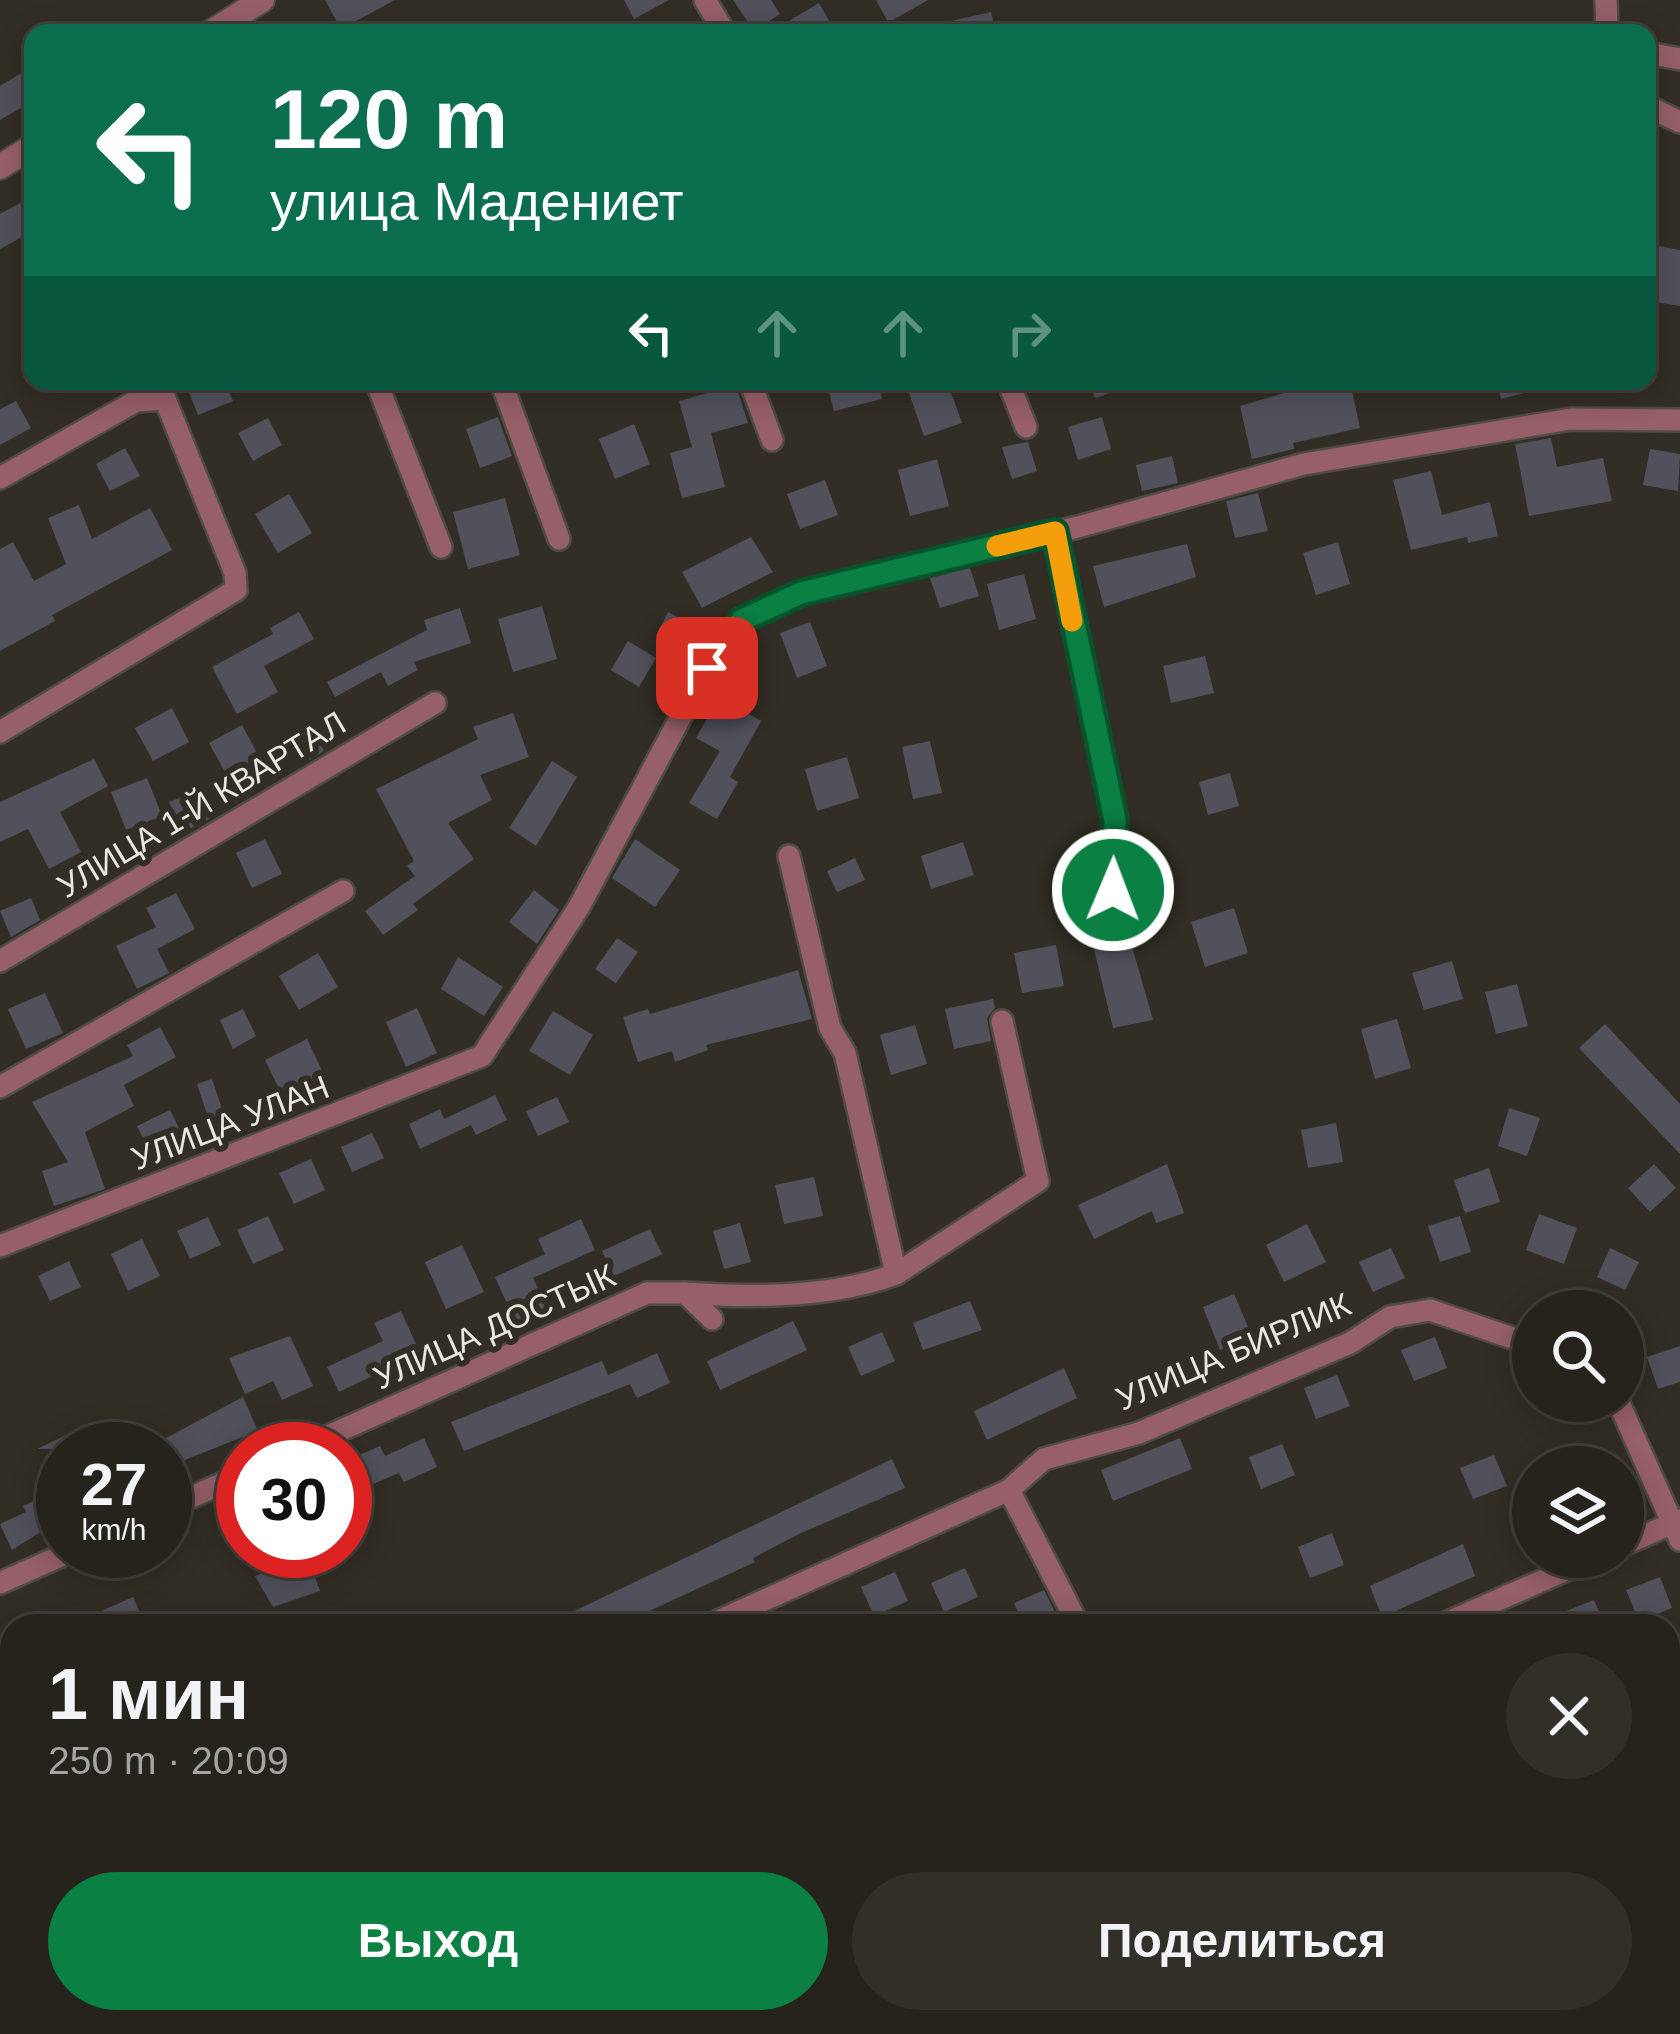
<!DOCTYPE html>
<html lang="ru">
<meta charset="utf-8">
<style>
:root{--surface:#26221c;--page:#322f29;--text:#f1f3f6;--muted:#a4a4a3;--line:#423f3b;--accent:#0b8043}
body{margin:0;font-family:Helvetica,sans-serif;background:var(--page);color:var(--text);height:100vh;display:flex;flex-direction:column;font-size:45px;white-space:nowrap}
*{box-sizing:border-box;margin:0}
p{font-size:39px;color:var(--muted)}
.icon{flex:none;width:66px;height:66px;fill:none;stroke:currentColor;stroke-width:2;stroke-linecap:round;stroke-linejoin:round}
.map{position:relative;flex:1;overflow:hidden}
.sheet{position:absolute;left:0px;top:1614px;width:1680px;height:420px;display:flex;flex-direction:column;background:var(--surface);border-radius:36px 36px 0 0;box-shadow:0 6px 30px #0003,0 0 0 3px var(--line)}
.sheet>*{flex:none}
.hud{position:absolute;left:24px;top:24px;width:1632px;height:366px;border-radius:24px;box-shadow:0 6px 30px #0003,0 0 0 3px var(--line);background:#0b6e4f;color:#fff;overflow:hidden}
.controls{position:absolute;left:1512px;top:1290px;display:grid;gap:24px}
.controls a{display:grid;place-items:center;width:132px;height:132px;border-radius:50%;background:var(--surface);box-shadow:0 6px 30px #0003,0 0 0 3px var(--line);font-size:60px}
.speed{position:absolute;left:36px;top:1422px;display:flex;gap:24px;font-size:60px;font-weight:700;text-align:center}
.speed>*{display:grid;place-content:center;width:156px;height:156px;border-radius:50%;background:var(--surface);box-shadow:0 6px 30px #0003,0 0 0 3px var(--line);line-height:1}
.speed small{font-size:30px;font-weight:400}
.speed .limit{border:18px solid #d22;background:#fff;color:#111}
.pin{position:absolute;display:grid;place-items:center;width:102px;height:102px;color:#fff;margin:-51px;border-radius:24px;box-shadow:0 6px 18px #0006}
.me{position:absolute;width:132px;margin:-66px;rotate:1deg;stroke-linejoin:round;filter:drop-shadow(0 0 9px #0008)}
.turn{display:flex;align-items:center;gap:42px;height:252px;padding:0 48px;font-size:54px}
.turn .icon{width:156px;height:156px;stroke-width:2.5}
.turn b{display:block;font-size:84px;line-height:102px}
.lanes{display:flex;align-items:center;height:114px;padding:0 48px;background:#0003;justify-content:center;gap:60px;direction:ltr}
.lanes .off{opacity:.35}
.round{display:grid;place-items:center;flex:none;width:126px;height:126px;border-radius:63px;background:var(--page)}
.summary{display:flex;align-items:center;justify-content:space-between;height:204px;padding:0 48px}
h1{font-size:72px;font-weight:800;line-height:90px}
.action{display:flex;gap:24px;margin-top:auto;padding:24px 48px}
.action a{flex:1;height:138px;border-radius:72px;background:var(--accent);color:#fff;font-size:48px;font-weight:800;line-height:138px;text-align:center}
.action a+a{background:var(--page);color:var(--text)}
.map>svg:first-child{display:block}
.building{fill:#50515b}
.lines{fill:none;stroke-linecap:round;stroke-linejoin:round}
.minor-casing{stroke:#4f4c43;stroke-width:26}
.tertiary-casing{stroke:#4f4c43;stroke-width:28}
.minor{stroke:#965f6a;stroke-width:21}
.tertiary{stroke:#965f6a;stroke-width:24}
.route-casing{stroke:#07532c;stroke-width:30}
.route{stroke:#0b8043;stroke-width:21}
.slow{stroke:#f59e0b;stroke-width:21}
.labels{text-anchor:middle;stroke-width:12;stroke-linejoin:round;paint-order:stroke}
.street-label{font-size:33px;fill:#e9e7e1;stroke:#322e25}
</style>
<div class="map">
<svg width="1680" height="2034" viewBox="0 0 1680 2034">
<rect width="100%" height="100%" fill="#322e25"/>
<g class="building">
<path d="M325,0H395L341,29Z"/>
<path d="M624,0H669L634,19Z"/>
<path d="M733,0H771L780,14L754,31Z"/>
<path d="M876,0H928L893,20H887Z"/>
<path d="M819,3L836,33H769Z"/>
<path d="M991,12L996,33H929V26Z"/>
<path d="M33,66V101L0,120V86Z"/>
<path d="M33,196V231L0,249V214Z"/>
<path d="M1659,246L1680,250V306L1649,301Z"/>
<path d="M184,381H224L233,401L198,415Z"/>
<path d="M826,381H878L882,399L834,411Z"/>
<path d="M947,381L962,423L924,436L909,393Z"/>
<path d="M1089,381H1138V384L1095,398Z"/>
<path d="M1325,381H1350L1360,428L1293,443L1294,449L1252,459L1240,406Z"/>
<path d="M1496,381H1547L1548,387L1501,399Z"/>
<path d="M736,385L748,423L711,433L725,487L682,498L670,453L692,447L679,401Z"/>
<path d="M16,401L31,428L0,445V409Z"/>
<path d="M498,417L512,456L480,468L466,429Z"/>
<path d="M1102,417L1111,449L1078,460L1068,427Z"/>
<path d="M268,418L282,445L253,461L238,433Z"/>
<path d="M634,424L650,464L615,479L599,439Z"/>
<path d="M1551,438L1557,467L1603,458L1612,501L1529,516L1515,444Z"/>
<path d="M1028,442L1037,471L1012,479L1002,447Z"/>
<path d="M125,448L140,476L110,491L96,464Z"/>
<path d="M1650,449L1680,454L1678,491L1643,485Z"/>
<path d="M1172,456L1178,483L1142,491L1136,465Z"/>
<path d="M937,459L949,506L910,516L898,470Z"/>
<path d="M1431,471L1442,515L1490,502L1498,536L1468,543L1467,537L1411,550L1393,480Z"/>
<path d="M825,480L838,515L800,529L787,494Z"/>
<path d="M1258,493L1268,531L1235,538L1226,501Z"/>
<path d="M289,494L312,533L278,553L255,514Z"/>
<path d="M505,498L520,555L468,569L453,512Z"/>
<path d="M79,505L92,539L150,508L172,550L52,615L55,621L0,651V549L13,542L34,581L66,564L48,518Z"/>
<path d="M751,537L773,572L702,608L682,572Z"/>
<path d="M1338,542L1350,584L1316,595L1303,553Z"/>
<path d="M1187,544L1196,577L1104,607L1093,566Z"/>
<path d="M970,568L979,596L940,608L930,578Z"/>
<path d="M1024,574L1036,619L999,630L987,584Z"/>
<path d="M542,606L557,659L513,672L498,619Z"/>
<path d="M460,608L471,643L414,662L418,670L388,686L381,672L335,697L327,682L427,630L424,620Z"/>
<path d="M299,612L314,639L264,666L278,692L237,714L212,667L273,634L270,628Z"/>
<path d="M668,612L703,632L692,651L658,632Z"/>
<path d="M810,622L827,666L797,678L780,633Z"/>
<path d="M628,641L656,658L639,687L611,670Z"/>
<path d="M1205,656L1214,693L1171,703L1163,666Z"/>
<path d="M719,697L761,721L730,777L738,782L717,819L689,803L720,751L696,738Z"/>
<path d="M172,708L189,742L153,761L135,728Z"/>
<path d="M513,713L529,757L480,775L492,800L448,823L474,859L413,904L418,910L383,935L365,911L415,876L407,866L414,861L376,789L478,739L473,727Z"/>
<path d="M242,725L259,757L226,774L209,743Z"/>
<path d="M312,729L324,751L304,763L291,740Z"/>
<path d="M930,741L942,793L913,799L902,747Z"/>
<path d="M847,757L859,798L817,811L805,769Z"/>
<path d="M94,759L108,786L60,812L81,852L49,869L28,829L0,842V802Z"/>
<path d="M552,761L577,777L536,846L509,828Z"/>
<path d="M1230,773L1239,806L1208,815L1199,782Z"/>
<path d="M147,778L162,816L126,830L111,792Z"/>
<path d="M198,791L209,819L181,833L169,802Z"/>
<path d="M265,839L282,874L252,888L236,853Z"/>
<path d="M635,839L680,870L655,907L612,878Z"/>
<path d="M963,842L974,875L931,889L921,856Z"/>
<path d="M855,858L865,880L837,892L827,871Z"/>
<path d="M534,890L559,910L537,944L509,922Z"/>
<path d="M176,893L195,929L157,949L169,973L137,989L116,946L156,927L146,908Z"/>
<path d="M31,898L40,920L11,937L0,911Z"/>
<path d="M1234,908L1248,953L1205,967L1191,922Z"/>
<path d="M1126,925L1153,1020L1113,1028L1090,933Z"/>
<path d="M617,938L638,952L616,983L595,969Z"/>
<path d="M1056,945L1064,986L1022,993L1014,953Z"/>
<path d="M318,953L338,987L299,1010L279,976Z"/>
<path d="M458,957L503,987L484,1016L441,989Z"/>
<path d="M1452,961L1463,999L1424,1010L1412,973Z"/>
<path d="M798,970L812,1019L706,1045L708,1050L675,1062L672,1051L638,1062L623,1017L648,1009L650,1014Z"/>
<path d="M1517,984L1528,1026L1496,1034L1485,992Z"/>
<path d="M45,993L63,1033L26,1049L8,1009Z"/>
<path d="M993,999L995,1008L987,1018L991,1041L954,1049L945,1009Z"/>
<path d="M417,1008L437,1053L406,1067L386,1022Z"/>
<path d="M243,1009L256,1036L233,1049L220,1020Z"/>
<path d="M553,1011L593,1035L570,1075L529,1051Z"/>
<path d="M1397,1019L1411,1068L1375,1079L1361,1029Z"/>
<path d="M1605,1024L1680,1104V1154L1579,1048Z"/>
<path d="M915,1025L927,1064L891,1075L880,1035Z"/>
<path d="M160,1027L176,1057L124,1085L134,1106L85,1132L105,1189L54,1206L42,1171L68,1162L32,1102L133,1056L127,1045Z"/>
<path d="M307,1039L325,1077L283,1097L265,1060Z"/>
<path d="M212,1079L225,1118L210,1123L197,1084Z"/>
<path d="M495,1095L507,1120L476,1135L471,1125L420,1149L409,1124L440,1109L444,1119Z"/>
<path d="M557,1097L569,1122L538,1136L526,1111Z"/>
<path d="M1509,1108L1540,1118L1527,1156L1498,1146Z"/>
<path d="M170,1110L184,1139L151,1154L137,1126Z"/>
<path d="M1336,1123L1343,1162L1308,1168L1301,1130Z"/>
<path d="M372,1133L384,1158L352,1172L341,1147Z"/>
<path d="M311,1159L325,1190L294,1204L279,1173Z"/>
<path d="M1167,1164L1184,1213L1156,1223L1152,1211L1094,1239L1078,1205Z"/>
<path d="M1654,1164L1676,1188L1650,1212L1628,1188Z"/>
<path d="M1489,1168L1500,1202L1465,1213L1454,1180Z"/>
<path d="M814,1177L823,1216L784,1224L775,1185Z"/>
<path d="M1539,1214L1577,1228L1564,1264L1526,1250Z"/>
<path d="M268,1216L284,1250L253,1264L237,1230Z"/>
<path d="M1460,1216L1471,1252L1440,1262L1428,1226Z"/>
<path d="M208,1217L221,1245L190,1259L177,1231Z"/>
<path d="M581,1219L595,1250L533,1278L547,1307L515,1321L495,1277L545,1254L538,1239Z"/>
<path d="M740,1223L751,1262L724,1269L713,1231Z"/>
<path d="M1307,1224L1326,1262L1284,1282L1266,1245Z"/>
<path d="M650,1229L662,1254L614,1276L602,1251Z"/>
<path d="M142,1239L160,1276L128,1291L111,1254Z"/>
<path d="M462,1245L484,1292L446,1309L425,1262Z"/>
<path d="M1391,1248L1405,1278L1373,1292L1359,1262Z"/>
<path d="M1610,1248L1639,1262L1625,1290L1597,1277Z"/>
<path d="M69,1261L81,1287L50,1301L38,1276Z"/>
<path d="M1234,1294L1252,1336L1220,1350L1203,1307Z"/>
<path d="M970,1301L982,1330L923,1350L913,1323Z"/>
<path d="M401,1311L420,1353L339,1392L327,1367L383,1341L374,1323Z"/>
<path d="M793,1321L807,1350L720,1390L707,1361Z"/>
<path d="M882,1332L895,1361L861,1376L848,1347Z"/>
<path d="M290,1336L313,1386L282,1400L273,1381L245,1394L229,1358Z"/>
<path d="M1435,1337L1447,1368L1414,1381L1401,1350Z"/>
<path d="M1680,1346V1382L1658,1389L1647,1357Z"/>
<path d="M657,1353L670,1383L637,1398L630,1384L464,1451L451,1422L602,1361L608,1375Z"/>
<path d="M1064,1368L1077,1398L987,1440L974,1411Z"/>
<path d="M1337,1375L1350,1406L1316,1419L1304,1388Z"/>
<path d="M243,1397L258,1431L177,1463L166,1438Z"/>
<path d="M83,1427L93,1449H37Z"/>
<path d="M424,1438L437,1467L404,1482L399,1473L359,1490L346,1461L380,1446L385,1456Z"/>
<path d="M1180,1438L1192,1469L1113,1501L1101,1470Z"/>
<path d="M1282,1444L1295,1475L1261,1489L1249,1457Z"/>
<path d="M1494,1455L1507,1486L1473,1499L1460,1468Z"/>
<path d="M892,1459L905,1488L799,1534L753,1558L755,1562L617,1626H543Z"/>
<path d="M63,1487V1518L12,1550L0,1524L26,1512L23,1506Z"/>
<path d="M1332,1533L1344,1565L1310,1578L1298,1547Z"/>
<path d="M1463,1544L1475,1576L1382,1617L1370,1586Z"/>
<path d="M267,1551H306L320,1591L273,1607L255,1576L261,1574L256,1561L269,1556Z"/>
<path d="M965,1568L978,1597L944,1612L931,1583Z"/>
<path d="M895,1572L908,1601L874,1616L861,1587Z"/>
<path d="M1660,1577L1672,1608L1639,1621L1626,1590Z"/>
<path d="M1044,1590L1058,1618L1024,1626L1014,1603Z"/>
<path d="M133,1597L146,1626H105L99,1612Z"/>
<path d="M1594,1600L1605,1626H1566L1561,1613Z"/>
</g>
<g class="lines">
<g class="minor-casing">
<g id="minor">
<path d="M705,0L725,33"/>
<path d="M1606,0L1607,29L1612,33"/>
<path d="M1647,53L1680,59"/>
<path d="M1647,106L1680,122"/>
<path d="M376,381L441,547"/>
<path d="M501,381L559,539"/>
<path d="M750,381L772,440"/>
<path d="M1008,381L1026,427"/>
<path d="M0,478L136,401L165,399L235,573L236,590L0,732"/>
<path d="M1055,533L1115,820L1113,889"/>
<path d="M0,961L435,703"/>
<path d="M0,1087L343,891"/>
<path d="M0,1246L482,1056L579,907L707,668L742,620L801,593L1078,527L1304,464L1571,419L1680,420"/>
<path d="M896,1274L1038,1181L1002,1021"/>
<path d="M685,1293C753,1298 832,1298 896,1274L845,1053L830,1028L789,856"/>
<path d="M1618,1401L1680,1540"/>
<path d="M299,1449L647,1293H685L712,1319"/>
<path d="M1009,1490L1079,1626"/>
<path d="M165,1509L243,1474"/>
<path d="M1623,1545L1680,1520"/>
<path d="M0,1583L72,1551"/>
<path d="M707,1626L1009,1490L1044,1459L1139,1433L1350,1343L1390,1317L1430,1310L1533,1345"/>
<path d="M1439,1626L1596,1557"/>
<path d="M1668,1845L1680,1840"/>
<path d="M0,1955L12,1950"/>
<path d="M1267,2022L1272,2034"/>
<path d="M494,2034L522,2022"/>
<path d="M1215,2034L1243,2022"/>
</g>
</g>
<g class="tertiary-casing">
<g id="tertiary">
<path d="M210,33L262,0"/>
<path d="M0,167L33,146"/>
<path d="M0,1845L12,1865"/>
<path d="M99,2022L106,2034"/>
</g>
</g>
<use href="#minor" class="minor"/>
<use href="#tertiary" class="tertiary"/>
</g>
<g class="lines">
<g class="route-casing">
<path id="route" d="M707,668L742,620L801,593L1055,532L1115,820L1113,890"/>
</g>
<use href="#route" class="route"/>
<path class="slow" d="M997,546L1055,532L1072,621"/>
</g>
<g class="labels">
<g class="street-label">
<text transform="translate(201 804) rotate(-31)" y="12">УЛИЦА 1-Й КВАРТАЛ</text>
<text transform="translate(230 1122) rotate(-21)" y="12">УЛИЦА УЛАН</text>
<text transform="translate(494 1326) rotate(-24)" y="12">УЛИЦА ДОСТЫК</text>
<text transform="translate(1233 1351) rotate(-23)" y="12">УЛИЦА БИРЛИК</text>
</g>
</g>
</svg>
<div class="controls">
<a><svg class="icon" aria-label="search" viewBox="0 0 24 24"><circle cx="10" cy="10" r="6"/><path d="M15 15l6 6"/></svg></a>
<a><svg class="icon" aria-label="layers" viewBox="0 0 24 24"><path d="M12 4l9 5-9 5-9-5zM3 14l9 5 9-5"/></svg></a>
</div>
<div class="speed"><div>27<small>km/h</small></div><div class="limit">30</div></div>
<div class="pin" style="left:707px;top:668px;background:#d93025"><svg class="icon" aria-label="arrive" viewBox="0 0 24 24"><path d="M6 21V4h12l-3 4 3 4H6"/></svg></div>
<svg class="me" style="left:1113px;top:890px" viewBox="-20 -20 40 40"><circle r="17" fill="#0b8043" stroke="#fff" stroke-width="3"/><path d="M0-11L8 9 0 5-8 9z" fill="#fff"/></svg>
<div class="hud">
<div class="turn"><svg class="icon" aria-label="left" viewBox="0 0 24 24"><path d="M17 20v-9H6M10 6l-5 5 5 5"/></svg><div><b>120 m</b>улица Мадениет</div></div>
<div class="lanes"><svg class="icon" aria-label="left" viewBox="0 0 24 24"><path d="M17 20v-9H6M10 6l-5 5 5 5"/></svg><svg class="icon off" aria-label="ahead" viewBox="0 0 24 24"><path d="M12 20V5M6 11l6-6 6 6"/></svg><svg class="icon off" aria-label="ahead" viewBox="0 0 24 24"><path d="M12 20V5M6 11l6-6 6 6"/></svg><svg class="icon off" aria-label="right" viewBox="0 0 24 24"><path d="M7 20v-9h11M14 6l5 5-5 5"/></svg></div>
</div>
<section class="sheet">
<div class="summary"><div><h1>1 мин</h1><p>250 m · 20:09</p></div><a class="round"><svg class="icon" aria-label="close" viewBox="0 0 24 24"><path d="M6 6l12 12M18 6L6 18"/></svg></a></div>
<div class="action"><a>Выход</a><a>Поделиться</a></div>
</section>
</div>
